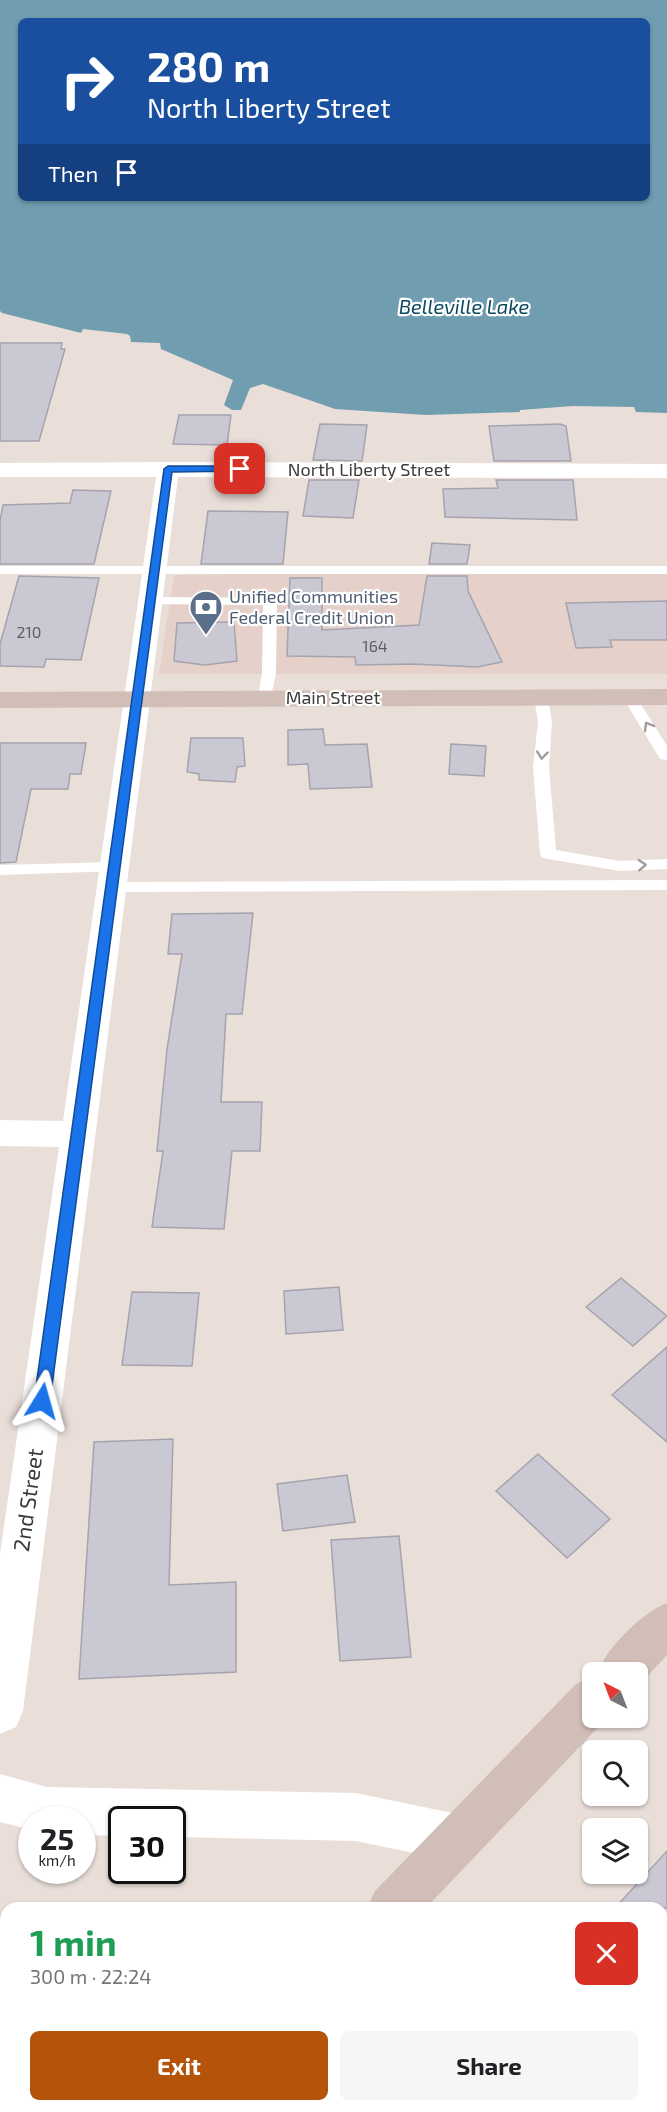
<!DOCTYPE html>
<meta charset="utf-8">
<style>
:root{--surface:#fff;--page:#f6f6f6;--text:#202124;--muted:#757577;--accent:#b45309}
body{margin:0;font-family:"Exo 2",sans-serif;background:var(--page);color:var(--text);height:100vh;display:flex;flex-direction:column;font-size:22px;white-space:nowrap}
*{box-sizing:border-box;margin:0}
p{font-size:20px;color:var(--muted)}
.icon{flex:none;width:33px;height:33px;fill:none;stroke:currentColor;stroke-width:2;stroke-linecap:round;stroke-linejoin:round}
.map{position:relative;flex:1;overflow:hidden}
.panel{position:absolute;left:0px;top:1902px;width:668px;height:210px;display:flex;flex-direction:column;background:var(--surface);border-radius:18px 18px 0 0;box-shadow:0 2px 4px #0004}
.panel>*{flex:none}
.banner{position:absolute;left:18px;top:18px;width:632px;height:183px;border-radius:9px;box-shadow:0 2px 4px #0004;background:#1a4fa0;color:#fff;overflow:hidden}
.needle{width:39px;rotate:318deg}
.fabs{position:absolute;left:582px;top:1662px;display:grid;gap:12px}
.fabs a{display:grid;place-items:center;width:66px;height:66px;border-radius:9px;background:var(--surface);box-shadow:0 2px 4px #0004;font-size:30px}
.speed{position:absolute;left:18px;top:1806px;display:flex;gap:12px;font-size:30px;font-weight:700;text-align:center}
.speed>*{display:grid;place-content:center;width:78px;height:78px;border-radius:50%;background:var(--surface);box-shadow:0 2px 4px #0004;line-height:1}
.speed small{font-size:15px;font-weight:400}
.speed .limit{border:3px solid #111;border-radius:9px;background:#fff;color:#111}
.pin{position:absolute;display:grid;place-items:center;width:51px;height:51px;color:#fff;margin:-26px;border-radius:12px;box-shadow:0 3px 9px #0006}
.me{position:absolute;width:66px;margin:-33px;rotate:8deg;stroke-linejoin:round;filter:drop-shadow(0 0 4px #0008)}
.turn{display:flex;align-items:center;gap:21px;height:126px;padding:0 30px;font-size:27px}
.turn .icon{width:78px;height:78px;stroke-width:2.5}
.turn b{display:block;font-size:42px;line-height:51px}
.then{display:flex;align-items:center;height:57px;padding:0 30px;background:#0003;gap:12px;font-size:22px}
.round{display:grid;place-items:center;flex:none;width:63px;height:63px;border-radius:9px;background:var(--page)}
.headline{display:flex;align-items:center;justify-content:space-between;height:102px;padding:0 30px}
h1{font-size:36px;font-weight:700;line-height:45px;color:#1e9e55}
.action{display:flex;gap:12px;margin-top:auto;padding:12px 30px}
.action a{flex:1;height:69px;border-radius:9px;background:var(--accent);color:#fff;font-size:24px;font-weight:700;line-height:69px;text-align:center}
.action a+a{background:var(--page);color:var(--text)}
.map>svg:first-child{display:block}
.built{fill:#e5d1c9}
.water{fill:#719db0;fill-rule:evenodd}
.building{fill:#cac8d2;stroke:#a5a4ae;stroke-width:1.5}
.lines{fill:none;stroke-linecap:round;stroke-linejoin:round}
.service{fill:#fff;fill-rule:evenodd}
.minor{fill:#fff;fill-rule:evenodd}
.secondary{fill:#d1beb7;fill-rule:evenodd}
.oneway{stroke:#9f9d9c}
.route{fill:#1a73e8;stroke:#114b97;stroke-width:1.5}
.labels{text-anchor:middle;stroke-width:4.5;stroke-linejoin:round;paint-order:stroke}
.far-number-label{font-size:16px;fill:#625e5f}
.far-street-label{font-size:18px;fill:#3f3b39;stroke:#fff}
.far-service-label{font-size:18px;fill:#4e5e75;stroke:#fff;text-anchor:start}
.far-water-label{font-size:20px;font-style:italic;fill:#0b4a5e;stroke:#fff}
.street-label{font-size:22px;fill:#3f3b39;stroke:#fff}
</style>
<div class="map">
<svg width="667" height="2112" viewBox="0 0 667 2112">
<rect width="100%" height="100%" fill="#eaded9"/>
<path class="built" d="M667,568V674H159L174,575Z"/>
<path class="water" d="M0,0H667V413L636,412L634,407L573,406L520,410V412L426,415L335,409L263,384L250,388L241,410H232L224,405L233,380L161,349L160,343L131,342L130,336L127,334L83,329L81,333L2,313L0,311ZM21,21H646V198H21Z"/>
<g class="building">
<path d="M0,343H62L61,349H65L39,441H0Z"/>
<path d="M179,415H231L227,445L173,444Z"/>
<path d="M320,424L367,425L362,461L313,460Z"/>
<path d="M560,424L566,426L571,461H494L489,426Z"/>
<path d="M309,480H359L353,518L303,516Z"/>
<path d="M496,480H573L577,520L445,517L443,489L498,488Z"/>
<path d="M73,490L111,491L94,564H0V521L3,505L70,503Z"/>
<path d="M208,511L288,512L283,564H201Z"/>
<path d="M432,543L470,545L467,564H429Z"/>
<path d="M19,576L99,578L81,660L46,659L44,667L0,666V644Z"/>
<path d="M427,576H467L468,591L502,662L477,667L413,664L356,665L355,657L287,656L290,578H322V630L419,625Z"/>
<path d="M667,601V640H610L612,647L576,648L566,603Z"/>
<path d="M234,622L237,661L205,665L174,661L177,623Z"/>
<path d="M323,729L325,745L367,744L372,787L310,789L308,764L288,765V730Z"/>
<path d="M191,738H243L245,766L237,767L235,782L199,780V774L187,772Z"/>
<path d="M0,743H86L81,774H70L68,789H31L16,862L0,863Z"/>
<path d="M451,744L486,746L484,776L449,774Z"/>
<path d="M253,913L242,1014H226L221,1102H262L260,1151H232L224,1229L152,1227L163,1151H157L167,1049L182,954H168L172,914Z"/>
<path d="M621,1278L667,1316L633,1346L586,1307Z"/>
<path d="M339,1287L343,1330L286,1334L284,1291Z"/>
<path d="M132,1292L199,1293L192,1366L122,1365Z"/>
<path d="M667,1347V1442L612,1395Z"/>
<path d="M173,1439L169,1585L236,1582V1672L79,1679L94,1442Z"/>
<path d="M538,1454L610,1519L567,1558L496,1491Z"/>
<path d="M347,1475L355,1522L283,1531L277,1484Z"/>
<path d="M399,1536L411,1657L340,1661L331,1540Z"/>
<path d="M667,1851V1908H615Z"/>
</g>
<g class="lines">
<g class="service">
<rect x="0" y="566" width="667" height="8"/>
<path d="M150,597L275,598L277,601L276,673L270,701H260L258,698L262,673L263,605L145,604L143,601Z"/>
<path d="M629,692L634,693L667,746V760L660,759L622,696Z"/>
<path d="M541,693L548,697L552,722L549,767L556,850L620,861L667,859V869L620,871L542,858L540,854L533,767L538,722L534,697Z"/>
<path d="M114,862L120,863L122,867L120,871L0,875V865Z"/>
<path d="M667,880V890L111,892L105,891L103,887L105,883L111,882Z"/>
</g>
<g class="minor">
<path d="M168,462L667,464V478L178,477L23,1711L16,1727L0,1734V1554L59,1147L0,1146V1120L63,1121L156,477H0V463Z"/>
<path d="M0,1774L47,1787L356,1793L457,1814L474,1821L481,1838L474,1855L457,1862L356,1841L172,1837V1820H122V1836L82,1835V1820H32V1830L0,1822Z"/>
<path d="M309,2106H365L367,2112H311Z"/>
</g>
<g class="secondary">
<path d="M667,689V705L0,708V692Z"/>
<path d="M667,1603V1655L638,1686V1672H598C606,1648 643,1612 667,1603Z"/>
<path d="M592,1677V1718H607L426,1908H367L375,1891L576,1684Z"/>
<path d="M185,2106H240L238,2112H183Z"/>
</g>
</g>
<defs><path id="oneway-chevron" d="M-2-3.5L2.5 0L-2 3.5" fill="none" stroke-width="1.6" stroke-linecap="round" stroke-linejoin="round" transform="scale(1.5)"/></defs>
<g class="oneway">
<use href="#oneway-chevron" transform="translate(648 726) rotate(-120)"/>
<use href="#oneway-chevron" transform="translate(542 755) rotate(96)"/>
<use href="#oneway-chevron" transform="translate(642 865) rotate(-3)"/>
</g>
<path class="route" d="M240,466L244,467V471L172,472L50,1401L47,1407L42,1409L36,1407L34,1401L164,469L168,466Z"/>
<defs>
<g id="bank-pin" transform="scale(1.725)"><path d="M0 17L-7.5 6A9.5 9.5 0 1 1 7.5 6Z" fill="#5c6f8a" stroke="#fff"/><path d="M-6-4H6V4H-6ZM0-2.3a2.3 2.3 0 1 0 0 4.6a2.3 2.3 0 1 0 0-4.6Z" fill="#fff"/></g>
</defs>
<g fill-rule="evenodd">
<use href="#bank-pin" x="206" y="607"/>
</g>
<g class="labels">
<g class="far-number-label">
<text x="29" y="638">210</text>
<text x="375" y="652">164</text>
</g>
<g class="far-street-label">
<text x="369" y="476">North Liberty Street</text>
<text x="333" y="704">Main Street</text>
</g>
<g class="far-service-label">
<text x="229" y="603">Unified Communities<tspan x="229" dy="21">Federal Credit Union</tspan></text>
</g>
<g class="far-water-label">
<text x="464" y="314">Belleville Lake</text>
</g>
<g class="street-label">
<text transform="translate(28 1500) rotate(-82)" y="8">2nd Street</text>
</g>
</g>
</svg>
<div class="fabs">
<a><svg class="needle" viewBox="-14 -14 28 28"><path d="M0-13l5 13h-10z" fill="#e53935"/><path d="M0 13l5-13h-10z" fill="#757577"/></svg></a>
<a><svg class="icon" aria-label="search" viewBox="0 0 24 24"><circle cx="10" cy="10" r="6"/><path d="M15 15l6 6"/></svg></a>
<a><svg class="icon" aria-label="layers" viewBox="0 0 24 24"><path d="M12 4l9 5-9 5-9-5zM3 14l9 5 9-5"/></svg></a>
</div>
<div class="speed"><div>25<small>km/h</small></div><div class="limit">30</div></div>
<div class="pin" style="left:240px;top:469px;background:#d93025"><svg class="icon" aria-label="arrive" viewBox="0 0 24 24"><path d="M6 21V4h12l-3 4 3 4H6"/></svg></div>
<svg class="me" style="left:42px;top:1401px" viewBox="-20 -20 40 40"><path d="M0-17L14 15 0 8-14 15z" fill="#1a73e8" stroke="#fff" stroke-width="4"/></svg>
<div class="banner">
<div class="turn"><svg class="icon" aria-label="right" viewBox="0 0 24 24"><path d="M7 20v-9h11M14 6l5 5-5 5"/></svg><div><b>280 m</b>North Liberty Street</div></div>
<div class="then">Then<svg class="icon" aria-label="arrive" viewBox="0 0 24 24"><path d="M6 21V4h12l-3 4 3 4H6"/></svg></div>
</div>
<section class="panel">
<div class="headline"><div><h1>1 min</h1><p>300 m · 22:24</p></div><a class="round" style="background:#d93025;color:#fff"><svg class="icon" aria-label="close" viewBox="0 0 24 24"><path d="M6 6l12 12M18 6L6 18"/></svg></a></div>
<div class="action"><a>Exit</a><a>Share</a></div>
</section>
</div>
